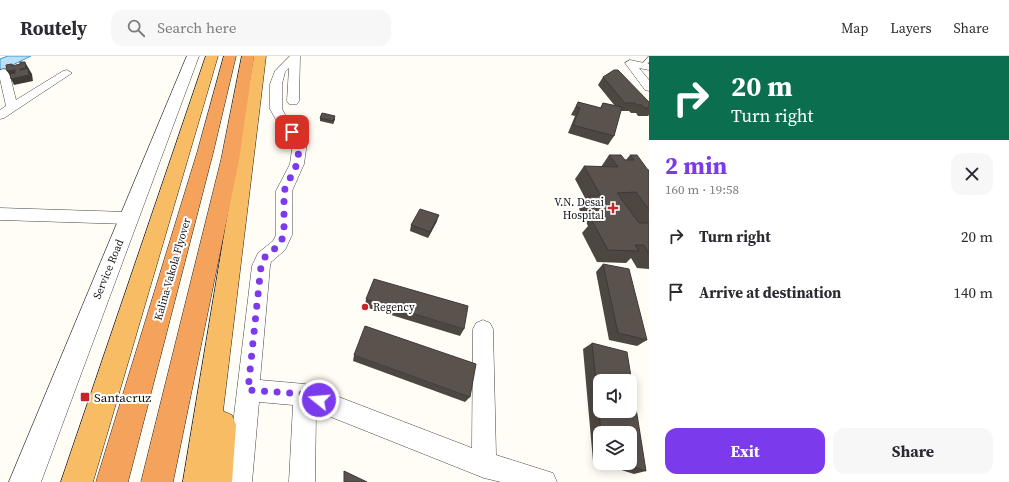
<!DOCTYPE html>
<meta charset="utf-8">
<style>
:root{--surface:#fff;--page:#f7f7f7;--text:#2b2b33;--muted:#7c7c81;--line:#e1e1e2;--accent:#7c3aed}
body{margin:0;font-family:"Source Serif 4",serif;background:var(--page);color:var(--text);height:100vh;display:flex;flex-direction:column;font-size:15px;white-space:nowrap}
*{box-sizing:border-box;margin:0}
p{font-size:13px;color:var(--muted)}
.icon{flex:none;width:22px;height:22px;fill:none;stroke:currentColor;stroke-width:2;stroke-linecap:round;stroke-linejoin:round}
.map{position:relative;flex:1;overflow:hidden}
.drawer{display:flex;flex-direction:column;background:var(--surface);width:360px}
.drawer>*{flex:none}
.hud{background:#0b6e4f;color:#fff;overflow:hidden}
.fabs{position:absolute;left:593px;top:318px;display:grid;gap:8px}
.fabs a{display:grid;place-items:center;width:44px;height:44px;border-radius:8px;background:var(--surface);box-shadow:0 2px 10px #0003;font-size:20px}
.pin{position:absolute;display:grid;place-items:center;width:34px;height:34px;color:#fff;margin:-17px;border-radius:8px;box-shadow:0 2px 6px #0006}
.me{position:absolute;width:44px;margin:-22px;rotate:287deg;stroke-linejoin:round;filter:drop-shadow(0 0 3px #0008)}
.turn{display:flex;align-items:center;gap:14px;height:84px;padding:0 16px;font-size:18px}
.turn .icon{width:52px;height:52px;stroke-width:2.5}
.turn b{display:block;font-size:28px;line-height:34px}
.round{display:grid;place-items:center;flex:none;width:42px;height:42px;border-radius:12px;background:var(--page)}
.headline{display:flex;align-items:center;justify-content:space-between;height:68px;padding:0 16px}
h1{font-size:24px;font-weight:700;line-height:30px;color:var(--accent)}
.cta{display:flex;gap:8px;margin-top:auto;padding:8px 16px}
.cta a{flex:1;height:46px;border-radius:12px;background:var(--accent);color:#fff;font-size:16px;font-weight:700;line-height:46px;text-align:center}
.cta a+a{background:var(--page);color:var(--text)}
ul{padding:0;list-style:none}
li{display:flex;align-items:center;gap:12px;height:56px;padding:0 16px}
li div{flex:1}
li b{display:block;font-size:15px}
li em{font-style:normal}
header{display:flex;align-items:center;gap:24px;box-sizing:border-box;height:56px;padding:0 20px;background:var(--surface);border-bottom:1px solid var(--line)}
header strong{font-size:19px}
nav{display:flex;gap:22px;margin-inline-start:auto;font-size:14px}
.search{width:280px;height:36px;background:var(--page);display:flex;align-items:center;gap:10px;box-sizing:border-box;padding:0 14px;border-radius:12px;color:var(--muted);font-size:15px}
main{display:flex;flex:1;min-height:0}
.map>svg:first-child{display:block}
.water{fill:#b9e0f7;stroke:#3f96cf}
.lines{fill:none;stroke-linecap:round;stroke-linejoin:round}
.service-casing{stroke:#444;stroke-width:1}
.minor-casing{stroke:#444;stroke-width:1}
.tertiary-casing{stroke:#444;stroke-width:1}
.trunk-casing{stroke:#222;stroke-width:1}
.motorway-casing{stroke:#222;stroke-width:1}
.service{fill:#fff;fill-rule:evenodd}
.minor{fill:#fff;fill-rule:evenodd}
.tertiary{fill:#fff;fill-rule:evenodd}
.trunk{fill:#f7bc64;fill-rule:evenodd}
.motorway{fill:#f5a25d;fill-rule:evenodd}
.wall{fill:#4d4742;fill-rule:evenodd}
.shaded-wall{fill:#3f3936}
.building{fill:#5a524d;stroke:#3f3936;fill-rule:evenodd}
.route{stroke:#7c3aed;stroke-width:7;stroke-dasharray:0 12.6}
.poi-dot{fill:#c4262e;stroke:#fff;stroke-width:1.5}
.labels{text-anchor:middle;stroke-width:4;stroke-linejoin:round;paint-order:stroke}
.poi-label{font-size:11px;fill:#111;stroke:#fff;text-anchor:end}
.street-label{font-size:11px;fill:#111;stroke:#fff}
.near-poi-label{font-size:13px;fill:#111;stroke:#fff;text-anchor:start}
</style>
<header>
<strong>Routely</strong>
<div class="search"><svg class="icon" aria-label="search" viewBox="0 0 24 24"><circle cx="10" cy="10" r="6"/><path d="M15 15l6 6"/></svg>Search here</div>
<nav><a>Map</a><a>Layers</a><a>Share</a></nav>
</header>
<main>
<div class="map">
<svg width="649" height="426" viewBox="0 0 649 426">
<rect width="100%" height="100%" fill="#fffdf5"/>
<path class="water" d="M8,0H31L0,15V3Z"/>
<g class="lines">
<g class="service-casing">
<path id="service" d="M649,0V6L645,11H641V9Z"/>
</g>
<g class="minor-casing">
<g id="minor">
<path d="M290,0H300L299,45L297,48H289L287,45L289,12L285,16L282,28V53L288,64L307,86L304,108L292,135V179L285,194L271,206L270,210L260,324L305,328L472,392L473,273L476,267L483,264L490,267L493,273L496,399L553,417L557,426H501L484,422L316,355L315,426H289L293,349L259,346L252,426H226L252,210L258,197L273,185L276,179V135L290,108L293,86L279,69L270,53V28L275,15Z"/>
<path d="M630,4L649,8V14L639,12L649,24V35L645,34L625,7Z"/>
<path d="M4,13L9,16L16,44L63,15L67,14L72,17L4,62L0,63V54L6,50L0,23V14Z"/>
<path d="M0,152L128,156L134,158L136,162L134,166L128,168L0,164Z"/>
</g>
</g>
<g class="tertiary-casing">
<path id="tertiary" d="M187,0H199L41,426H9Z"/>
</g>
<g class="trunk-casing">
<g id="trunk">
<path d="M206,0H218L93,426H61Z"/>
<path d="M254,0H266L223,355L232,359L236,369L232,426H183Z"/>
</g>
</g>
<g class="motorway-casing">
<g id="motorway">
<path d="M224,0H236L213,97L128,426H96L197,97Z"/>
<path d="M242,0H254L239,104L173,426H141L221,104Z"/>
</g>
</g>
<use href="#service" class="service"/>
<use href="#minor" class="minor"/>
<use href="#tertiary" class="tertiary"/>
<use href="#trunk" class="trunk"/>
<use href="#motorway" class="motorway"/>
</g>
<g class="wall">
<path d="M603,21L649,46V59L648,60H638L636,57H631L629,55H620L614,80L608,89L568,77L575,60L571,59L578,46L600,52L603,47L615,50L598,29Z"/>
<path d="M320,62L335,63L333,68L320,65Z"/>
<path d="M609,99L626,104L630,99L648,114H649V213L637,212L631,202L626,207L597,206L582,177L588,170L579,153L586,144L575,123L584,110L601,111Z"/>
<path d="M437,165L428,182L410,175L411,169Z"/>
<path d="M603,208L647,284L637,290L609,284L596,216Z"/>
<path d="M366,243L464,273L460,280L365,251Z"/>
<path d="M592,287L646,415L634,418L593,405L583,293ZM600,377H630V407H600Z"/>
<path d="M354,299L470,341L465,346L353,305Z"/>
</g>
<g class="shaded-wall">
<path d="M25,6L32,18L33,25L14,29L11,23L20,13Z"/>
<path d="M12,8L18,19L11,21L7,15L12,10Z"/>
<path d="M335,60V63L333,68V65Z"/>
<path d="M439,159L437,165L428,182L430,176Z"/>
</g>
<g class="building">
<path d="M20,6H25L26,12L20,13V14L28,12L29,19L11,23L10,18L15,17V14L7,15L6,9L12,8V10L20,8Z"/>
<path d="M614,14H618L649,46V52H644L642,49H636L635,47H625L603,21Z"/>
<path d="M578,46L601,52L603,47L622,51L614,80L573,69L580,52L576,51Z"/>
<path d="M322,57L335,60L333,65L320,62Z"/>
<path d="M609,99H621L625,104H634L630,99H637L648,114H649V154L636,136L617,137L639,167H649V198L644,189H635L639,195L608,194L592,165H603L589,140H601L584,110L618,111Z"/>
<path d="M420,153L439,159L430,176L411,169Z"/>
<path d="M603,208L629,213L647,284L618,277Z"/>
<path d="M374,223L468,250L464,273L366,243Z"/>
<path d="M365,270L476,308L470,341L354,299Z"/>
<path d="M592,287L627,296L646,415L621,407H630V377H601ZM600,325H630V355H600Z"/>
<path d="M344,415L367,426H344Z"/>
</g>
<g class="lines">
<path class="route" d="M292,76L300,86L297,108L284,135V179L279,189L264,202L261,210L248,334L305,338L319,344"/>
</g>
<g class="poi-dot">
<path d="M611 146h4v4h4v4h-4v4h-4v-4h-4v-4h4z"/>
<circle cx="365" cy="251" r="4"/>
<rect x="80" y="336" width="10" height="10" rx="2"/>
</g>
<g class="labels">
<g class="poi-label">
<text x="604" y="150">V.N. Desai<tspan x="604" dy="13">Hospital</tspan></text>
<text x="373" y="255" text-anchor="start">Regency</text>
</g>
<g class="street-label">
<text transform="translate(108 213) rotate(-68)" y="4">Service Road</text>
<text transform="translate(172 213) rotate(-74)" y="4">Kalina-Vakola Flyover</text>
</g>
<g class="near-poi-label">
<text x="94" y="346">Santacruz</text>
</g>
</g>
</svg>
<div class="fabs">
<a><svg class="icon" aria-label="sound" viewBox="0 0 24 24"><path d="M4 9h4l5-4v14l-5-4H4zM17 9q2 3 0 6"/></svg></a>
<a><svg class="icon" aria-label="layers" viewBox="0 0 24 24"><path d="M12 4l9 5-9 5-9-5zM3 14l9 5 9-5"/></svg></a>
</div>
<div class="pin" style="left:292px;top:76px;background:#d93025"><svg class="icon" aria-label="arrive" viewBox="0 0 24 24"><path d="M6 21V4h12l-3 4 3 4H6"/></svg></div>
<svg class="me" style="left:319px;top:344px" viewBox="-20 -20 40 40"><circle r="17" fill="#7c3aed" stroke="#fff" stroke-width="3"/><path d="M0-11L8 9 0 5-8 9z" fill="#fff"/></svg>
</div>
<section class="drawer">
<div class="hud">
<div class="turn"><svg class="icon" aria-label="right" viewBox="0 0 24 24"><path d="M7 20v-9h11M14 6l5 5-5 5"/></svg><div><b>20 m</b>Turn right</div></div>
</div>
<div class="headline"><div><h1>2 min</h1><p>160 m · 19:58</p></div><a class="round"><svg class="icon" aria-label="close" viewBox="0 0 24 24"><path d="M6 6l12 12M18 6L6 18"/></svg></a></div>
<ul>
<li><svg class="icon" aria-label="right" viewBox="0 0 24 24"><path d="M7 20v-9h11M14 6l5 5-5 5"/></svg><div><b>Turn right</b></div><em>20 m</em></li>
<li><svg class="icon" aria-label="arrive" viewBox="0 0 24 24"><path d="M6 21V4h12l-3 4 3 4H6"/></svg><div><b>Arrive at destination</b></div><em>140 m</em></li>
</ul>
<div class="cta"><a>Exit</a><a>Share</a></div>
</section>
</main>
